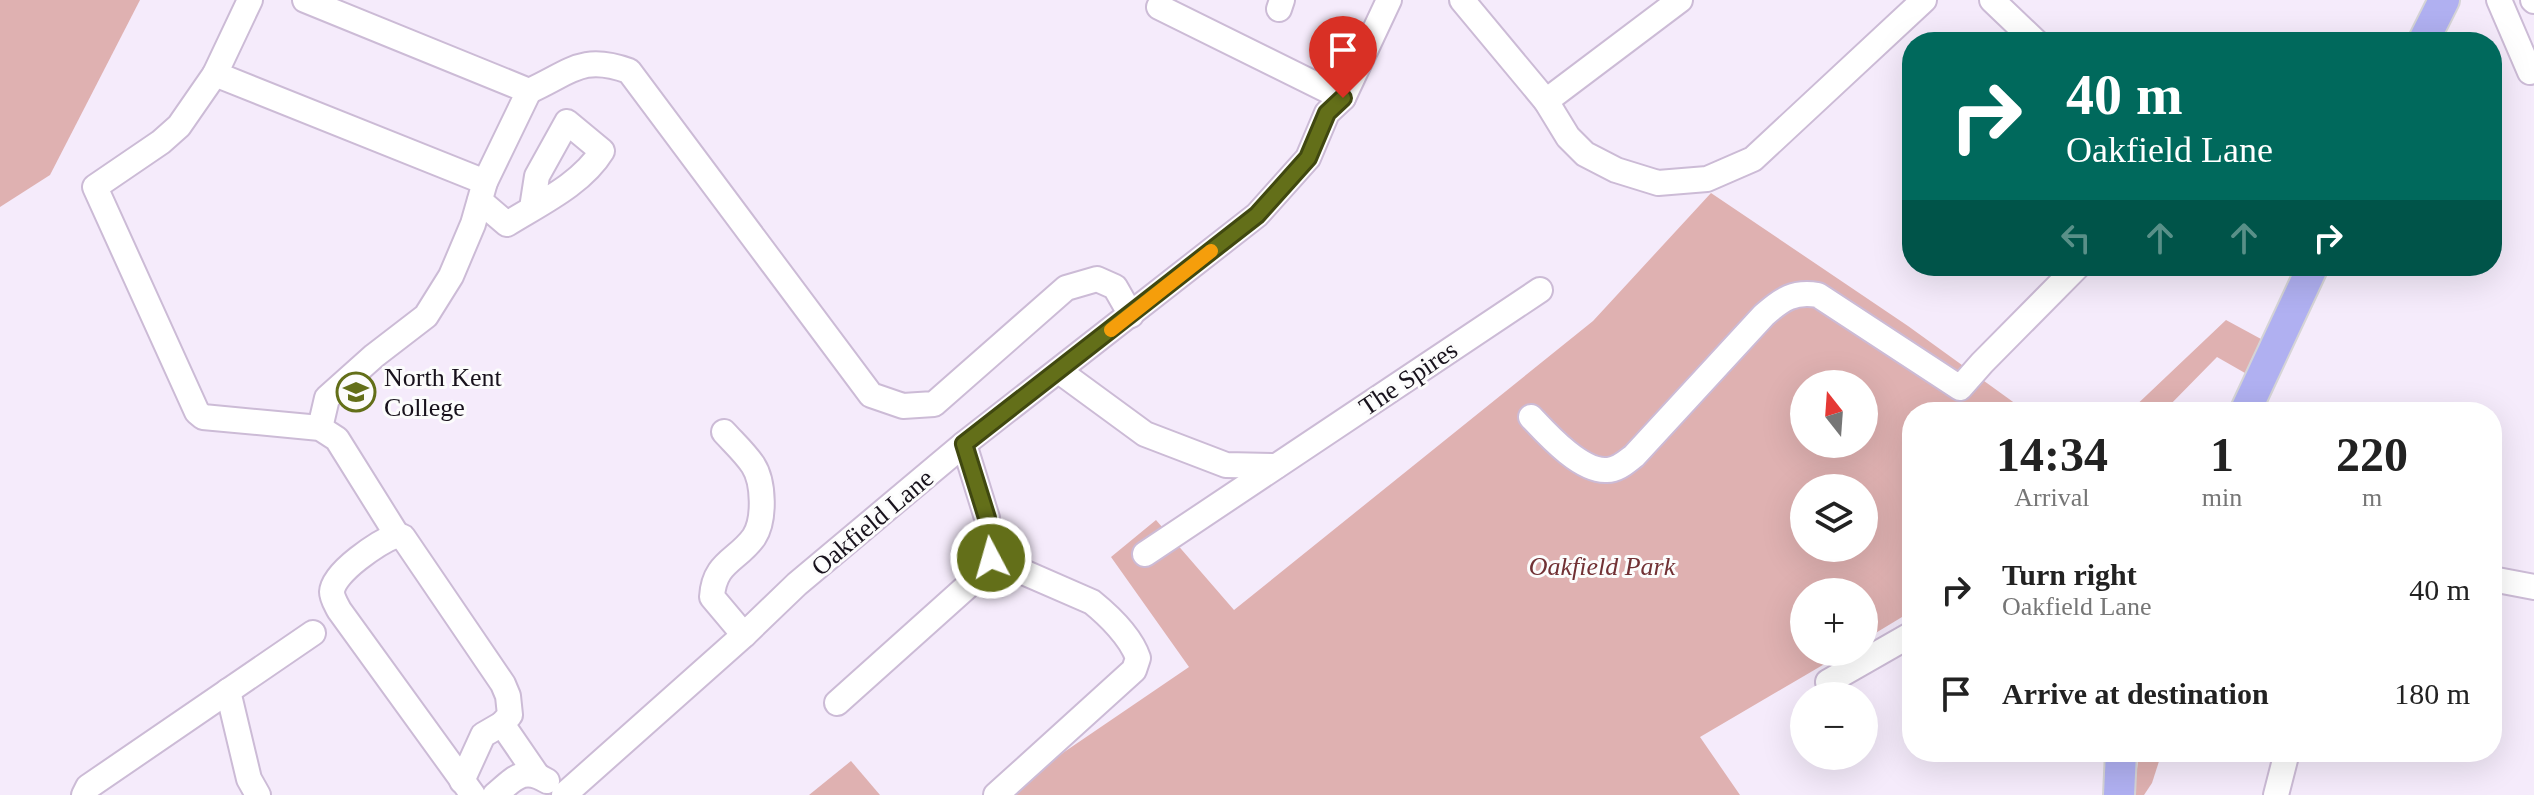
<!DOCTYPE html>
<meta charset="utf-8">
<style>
:root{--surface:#fff;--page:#f2f2f2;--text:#222;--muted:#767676}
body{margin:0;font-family:Georgia,serif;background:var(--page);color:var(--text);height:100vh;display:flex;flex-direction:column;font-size:30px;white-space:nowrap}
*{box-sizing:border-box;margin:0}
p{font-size:26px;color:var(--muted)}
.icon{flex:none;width:44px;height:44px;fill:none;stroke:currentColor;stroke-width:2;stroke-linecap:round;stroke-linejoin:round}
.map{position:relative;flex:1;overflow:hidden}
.side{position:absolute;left:1902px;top:402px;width:600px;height:360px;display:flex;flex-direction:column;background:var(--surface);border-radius:32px;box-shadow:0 8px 32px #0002}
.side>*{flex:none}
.banner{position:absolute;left:1902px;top:32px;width:600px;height:244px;border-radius:32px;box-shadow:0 8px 32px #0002;background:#00695c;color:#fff;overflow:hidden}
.needle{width:52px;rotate:343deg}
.controls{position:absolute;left:1790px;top:370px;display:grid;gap:16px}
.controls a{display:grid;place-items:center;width:88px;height:88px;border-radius:50%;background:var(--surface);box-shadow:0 8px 32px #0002;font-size:40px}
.pin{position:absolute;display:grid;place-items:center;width:68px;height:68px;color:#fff;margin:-82px -34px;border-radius:50% 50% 50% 0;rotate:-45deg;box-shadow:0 0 8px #0007}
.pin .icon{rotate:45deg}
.me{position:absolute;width:88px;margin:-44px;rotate:354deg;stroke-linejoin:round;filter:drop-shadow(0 0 6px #0008)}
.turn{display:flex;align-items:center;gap:28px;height:168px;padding:0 32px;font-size:36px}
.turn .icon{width:104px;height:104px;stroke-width:2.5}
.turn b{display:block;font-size:56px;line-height:68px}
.lanes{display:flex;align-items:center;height:76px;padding:0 32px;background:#0003;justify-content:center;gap:40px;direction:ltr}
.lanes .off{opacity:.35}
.eta{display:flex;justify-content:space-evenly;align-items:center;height:136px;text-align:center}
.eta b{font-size:48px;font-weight:800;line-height:56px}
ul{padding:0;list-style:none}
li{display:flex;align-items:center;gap:24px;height:104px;padding:0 32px}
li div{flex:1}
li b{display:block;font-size:30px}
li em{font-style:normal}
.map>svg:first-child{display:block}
.green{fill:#dfb1b1;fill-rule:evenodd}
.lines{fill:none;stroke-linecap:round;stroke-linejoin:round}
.minor-casing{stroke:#ccbbd6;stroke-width:28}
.major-casing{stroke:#d5d4d6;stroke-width:34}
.minor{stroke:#fff;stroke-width:24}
.major{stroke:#b0b0f1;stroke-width:30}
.route-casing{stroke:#404810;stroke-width:20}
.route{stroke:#636f19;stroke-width:14}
.slow{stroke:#f59e0b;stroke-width:14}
.labels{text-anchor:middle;stroke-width:6;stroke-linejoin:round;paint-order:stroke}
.poi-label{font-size:26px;fill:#18121c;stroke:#fcfcfc;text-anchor:start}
.street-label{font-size:26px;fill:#18121c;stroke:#fcfcfc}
.park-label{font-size:26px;font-style:italic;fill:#713134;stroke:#fcfcfc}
</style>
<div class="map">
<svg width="2534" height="795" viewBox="0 0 2534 795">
<rect width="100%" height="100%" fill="#f5ebfb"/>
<g class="green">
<path d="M0,0H140L50,175L0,207Z"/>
<path d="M1711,193L1908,326L2027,412H1912V611L1864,640V592H1804V652H1845L1700,737L1740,795H1001L1189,667L1111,557L1156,520L1234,610L1593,321ZM1804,384H1864V444H1804ZM1804,488H1864V548H1804Z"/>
<path d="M2226,320L2261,339L2245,373L2217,357L2163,412H2129Z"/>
<path d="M2139,752H2162L2152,783L2144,795H2134Z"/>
<path d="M851,761L880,795H809Z"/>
</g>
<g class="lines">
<g class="minor-casing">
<g id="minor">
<path d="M250,0L215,74L485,182"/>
<path d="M305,0L529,91C571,72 582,54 629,71L871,395L903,406L934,404L1066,288L1097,279L1115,287L1131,315"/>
<path d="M1462,0L1546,101L1568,137L1585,154L1616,170L1658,183L1707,179L1753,159L1924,0"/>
<path d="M1992,0L2036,42"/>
<path d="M2499,0L2530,72"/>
<path d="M2533,0L2534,1"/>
<path d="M1159,7L1343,98"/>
<path d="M1279,9L1282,0"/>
<path d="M215,74L179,126L161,142L95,187L197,412L203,417L320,428L337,439L397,535"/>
<path d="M1546,101L1680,0"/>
<path d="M480,201L507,224C539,204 582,184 602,151L567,122L537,176L532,208"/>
<path d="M1059,371L1145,434L1226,465L1276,466"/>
<path d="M1531,417C1547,434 1581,472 1607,470C1618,470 1626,462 1634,456L1764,315C1782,299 1794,291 1818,295L1960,388L1982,363L2078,266"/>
<path d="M320,428L327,398L374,356L426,316L451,276L473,224L485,182L529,91"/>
<path d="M724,432C733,442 745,453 753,465C764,482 765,520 754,537C737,561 714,562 712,597L744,635"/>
<path d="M1145,554L1540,290"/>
<path d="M991,558L1092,602C1108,615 1131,637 1138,658L1134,670L996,795"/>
<path d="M2492,579L2534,587"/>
<path d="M1828,682L1912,634"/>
<path d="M228,691L249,779L258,795"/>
<path d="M837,703L981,574L991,558L987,518L964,444"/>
<path d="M462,781L483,735L502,724"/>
<path d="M84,795L88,787L313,633"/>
<path d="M473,795L339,610C336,604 332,598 332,592C333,572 379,542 397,535L403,537L503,684L508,696L510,715L502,724L537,775"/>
<path d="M495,795C514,779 523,766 547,781"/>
<path d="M564,795L744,635L797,584L964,444L1257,215L1308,158L1327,113L1343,98L1389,0"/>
<path d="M2276,795L2287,752"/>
</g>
</g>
<g class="major-casing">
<g id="major">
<path d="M2423,42L2444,0"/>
<path d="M2245,412L2313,266"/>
<path d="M2119,795L2121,752"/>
</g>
</g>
<use href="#minor" class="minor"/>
<use href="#major" class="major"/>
</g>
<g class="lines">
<g class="route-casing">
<path id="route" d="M991,558L987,518L964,444L1257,215L1308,158L1327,113L1343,98"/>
</g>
<use href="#route" class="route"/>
<path class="slow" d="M1111,330L1211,251"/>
</g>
<defs>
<g id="university-ring" transform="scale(2)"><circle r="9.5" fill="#fcfcfc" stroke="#636f19" stroke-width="1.5"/><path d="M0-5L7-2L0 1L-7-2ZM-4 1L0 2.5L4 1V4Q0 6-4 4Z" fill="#636f19"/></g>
</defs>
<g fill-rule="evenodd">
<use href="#university-ring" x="356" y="392"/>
</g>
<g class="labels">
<g class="poi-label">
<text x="384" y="386">North Kent<tspan x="384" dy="30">College</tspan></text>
</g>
<g class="street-label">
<text transform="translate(1408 378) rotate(-34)" y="9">The Spires</text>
<text transform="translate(872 522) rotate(-40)" y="9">Oakfield Lane</text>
</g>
<g class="park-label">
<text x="1602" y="575">Oakfield Park</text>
</g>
</g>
</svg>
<div class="controls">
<a><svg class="needle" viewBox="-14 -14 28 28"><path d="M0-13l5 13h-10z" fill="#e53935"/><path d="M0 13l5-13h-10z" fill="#767676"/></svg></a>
<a><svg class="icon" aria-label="layers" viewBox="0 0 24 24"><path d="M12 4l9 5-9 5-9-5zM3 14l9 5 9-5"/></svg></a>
<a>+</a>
<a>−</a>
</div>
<div class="pin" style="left:1343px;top:98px;background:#d93025"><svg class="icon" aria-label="arrive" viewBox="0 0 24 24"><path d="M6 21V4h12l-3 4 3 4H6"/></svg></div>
<svg class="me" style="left:991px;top:558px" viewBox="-20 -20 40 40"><circle r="17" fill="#636f19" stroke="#fff" stroke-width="3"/><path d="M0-11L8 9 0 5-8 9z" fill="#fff"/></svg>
<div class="banner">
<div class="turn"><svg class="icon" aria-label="right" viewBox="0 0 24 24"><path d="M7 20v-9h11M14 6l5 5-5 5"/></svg><div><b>40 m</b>Oakfield Lane</div></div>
<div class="lanes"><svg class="icon off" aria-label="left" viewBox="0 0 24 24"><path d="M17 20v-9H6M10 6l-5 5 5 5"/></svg><svg class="icon off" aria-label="ahead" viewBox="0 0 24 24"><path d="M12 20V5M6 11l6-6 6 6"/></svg><svg class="icon off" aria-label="ahead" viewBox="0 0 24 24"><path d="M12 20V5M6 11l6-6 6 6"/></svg><svg class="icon" aria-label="right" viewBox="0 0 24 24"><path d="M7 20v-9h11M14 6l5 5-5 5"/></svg></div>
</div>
<section class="side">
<div class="eta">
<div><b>14:34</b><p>Arrival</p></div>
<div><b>1</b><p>min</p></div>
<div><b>220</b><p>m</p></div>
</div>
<ul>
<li><svg class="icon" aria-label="right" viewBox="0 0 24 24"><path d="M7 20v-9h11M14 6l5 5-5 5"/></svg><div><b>Turn right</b><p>Oakfield Lane</p></div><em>40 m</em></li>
<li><svg class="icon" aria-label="arrive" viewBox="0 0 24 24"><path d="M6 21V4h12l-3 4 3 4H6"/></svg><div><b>Arrive at destination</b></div><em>180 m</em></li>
</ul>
</section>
</div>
